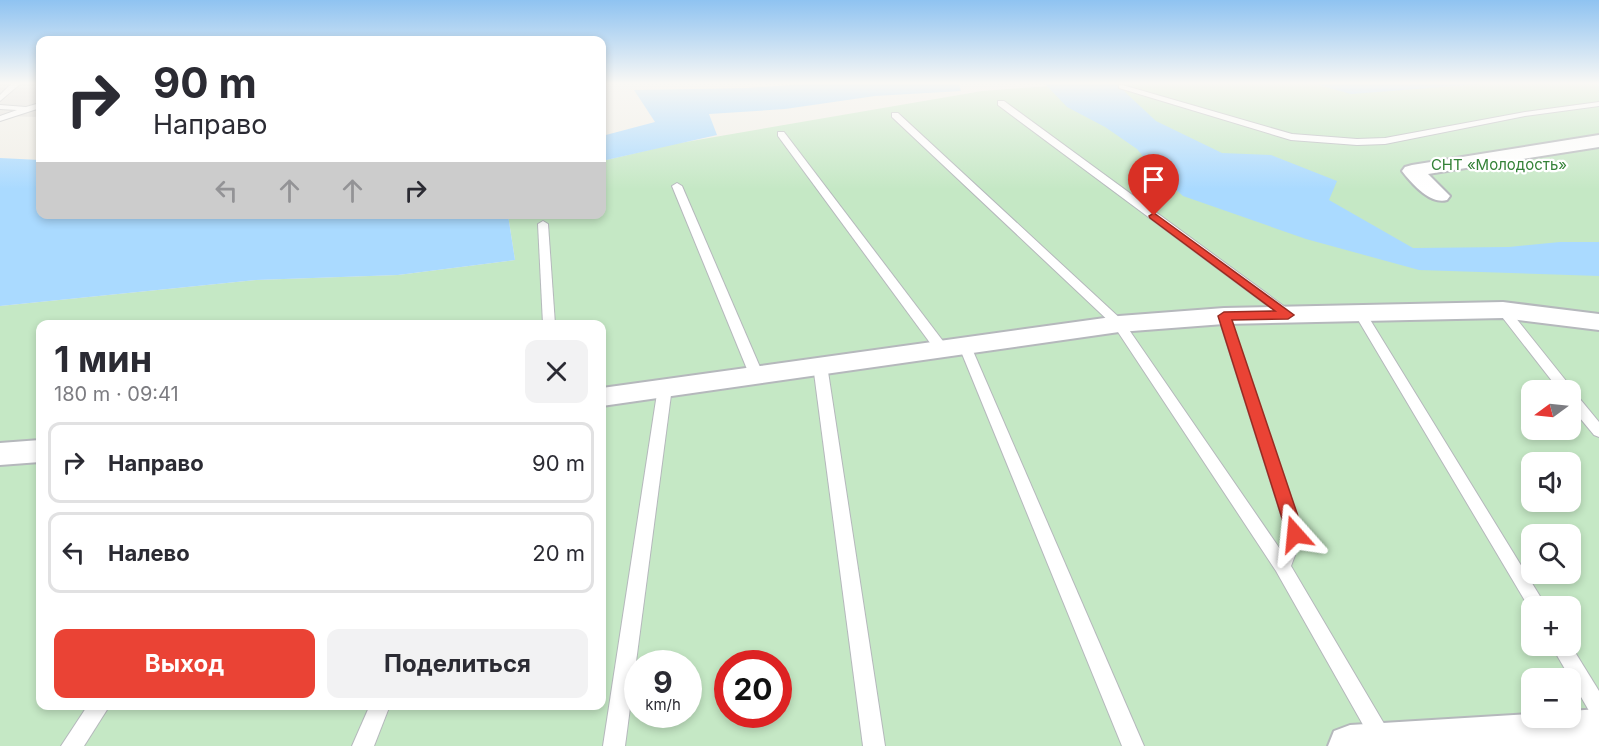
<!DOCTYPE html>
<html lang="ru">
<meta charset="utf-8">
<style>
:root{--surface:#fff;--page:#f2f2f3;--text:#2b2b33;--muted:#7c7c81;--line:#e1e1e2;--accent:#ea4335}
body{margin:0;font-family:Inter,sans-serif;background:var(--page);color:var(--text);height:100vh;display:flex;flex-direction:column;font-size:22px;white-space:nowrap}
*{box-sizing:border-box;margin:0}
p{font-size:20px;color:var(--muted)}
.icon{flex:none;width:33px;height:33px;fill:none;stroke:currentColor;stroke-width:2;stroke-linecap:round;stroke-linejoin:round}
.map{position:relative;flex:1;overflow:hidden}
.details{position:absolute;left:36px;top:320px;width:570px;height:390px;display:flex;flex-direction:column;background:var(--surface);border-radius:12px;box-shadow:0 3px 9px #0003}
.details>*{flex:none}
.banner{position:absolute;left:36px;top:36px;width:570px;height:183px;border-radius:12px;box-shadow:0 3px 9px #0003;background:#fff;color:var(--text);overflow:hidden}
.needle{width:39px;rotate:255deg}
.controls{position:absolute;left:1521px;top:380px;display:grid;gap:12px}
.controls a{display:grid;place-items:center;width:60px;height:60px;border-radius:12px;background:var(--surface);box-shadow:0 3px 9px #0003;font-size:30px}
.speed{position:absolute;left:624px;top:650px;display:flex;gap:12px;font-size:30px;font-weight:700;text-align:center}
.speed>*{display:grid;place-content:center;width:78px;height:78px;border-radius:50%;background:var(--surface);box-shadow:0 3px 9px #0003;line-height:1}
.speed small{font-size:15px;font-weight:400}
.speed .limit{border:9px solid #d22;background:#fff;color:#111}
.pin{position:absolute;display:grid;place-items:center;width:51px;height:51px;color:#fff;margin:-62px -26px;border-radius:50% 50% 50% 0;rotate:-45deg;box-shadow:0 0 6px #0007}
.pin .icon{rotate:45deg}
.me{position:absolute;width:66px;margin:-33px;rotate:342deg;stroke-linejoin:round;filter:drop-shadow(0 0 4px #0008)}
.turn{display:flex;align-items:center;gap:21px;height:126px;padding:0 18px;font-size:27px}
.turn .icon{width:78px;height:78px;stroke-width:2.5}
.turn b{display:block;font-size:42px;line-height:51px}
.lanes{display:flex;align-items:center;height:57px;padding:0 18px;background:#0003;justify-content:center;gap:30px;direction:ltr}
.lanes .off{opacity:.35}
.round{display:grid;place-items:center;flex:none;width:63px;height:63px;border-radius:12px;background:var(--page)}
.head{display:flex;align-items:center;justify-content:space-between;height:102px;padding:0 18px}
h1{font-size:36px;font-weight:700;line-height:45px}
.primary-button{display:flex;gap:12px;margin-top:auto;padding:12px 18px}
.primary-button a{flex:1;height:69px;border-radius:12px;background:var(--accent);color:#fff;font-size:24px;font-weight:700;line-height:69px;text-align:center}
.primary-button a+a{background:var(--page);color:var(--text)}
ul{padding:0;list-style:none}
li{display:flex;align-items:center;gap:18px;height:81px;margin:0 12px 9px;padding:0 6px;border:3px solid var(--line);border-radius:12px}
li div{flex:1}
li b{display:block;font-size:22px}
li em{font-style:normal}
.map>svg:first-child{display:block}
.industrial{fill:#e0deda}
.green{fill:#c5e8c5;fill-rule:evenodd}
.water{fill:#aadaff}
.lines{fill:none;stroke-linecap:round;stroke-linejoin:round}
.lane-casing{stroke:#b5b8bc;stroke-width:2}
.street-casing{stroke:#b5b8bc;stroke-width:4}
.lane{fill:#fff;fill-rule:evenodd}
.street{fill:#fff;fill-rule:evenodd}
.route{fill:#ea4335;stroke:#982c22;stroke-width:1.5}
.labels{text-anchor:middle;stroke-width:4.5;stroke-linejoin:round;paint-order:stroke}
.far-park-label{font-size:15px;fill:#348238;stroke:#fff}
</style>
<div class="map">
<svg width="1599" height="746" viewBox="0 0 1599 746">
<rect width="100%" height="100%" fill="#f1efe8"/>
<path class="industrial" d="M0,84H40V117L0,116Z"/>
<path class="green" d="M1315,84L1325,87L1401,84H1599V746H0V306L256,280L398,275L515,260L508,215L602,214V161L674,144L982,91L1062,85ZM40,324H602V705H40ZM1532,390H1570V429H1532ZM1532,462H1570V501H1532ZM1532,534H1570V573H1532ZM1532,606H1570V645H1532ZM638,663H688V714H638ZM728,663H778V714H728ZM1532,678H1570V717H1532Z"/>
<g class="water">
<path d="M804,84H959L961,91L875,96L785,109L709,114L717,135L602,161V136L655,122L634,90L748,88Z"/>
<path d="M1045,84H1121L1125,92L1156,121L1222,153L1271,155L1337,181L1329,200L1413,248L1509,247L1560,242H1599V276L1419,270L1306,239L1183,196L1155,171L1137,149L1105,127L1067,107Z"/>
<path d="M1315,84H1481L1351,94Z"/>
<path d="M0,158L40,160V214L508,215L515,260L398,275L256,280L0,306Z"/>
</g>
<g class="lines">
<g class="lane-casing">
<g id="lane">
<path d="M11,84H20L0,101V95Z"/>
<path d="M1119,84L1292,134L1357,139L1385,138L1525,112L1599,102V106L1525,116L1385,144L1357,145L1291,140L1119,88Z"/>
<path d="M998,101H1004L1292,312L1294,315L1292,318H1284L998,105Z"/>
<path d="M40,103V108L0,121V116L17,110L0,109V105L26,107Z"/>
<path d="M892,113H898L1123,321L1280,549L1287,534L1218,316L1224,312L1228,313L1303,534L1291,566L1389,732L1393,739L1389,746H1375L1276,571L1114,326L892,117Z"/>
<path d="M778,132H784L946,345L947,348L946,351H936L778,136Z"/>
<path d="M677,183L682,186L763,374L761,377L756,378L749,374L672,186Z"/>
<path d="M543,221L548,224L555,324H543L538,224Z"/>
<path d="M1503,306L1507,307L1571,387L1572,392L1575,393L1599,422V437L1594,435L1570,406V390H1559L1499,313L1497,310Z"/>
<path d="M1360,309L1366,313L1546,606H1532L1531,611L1354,313Z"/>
<path d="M964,340L970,344L1144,746H1122L958,344Z"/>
<path d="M820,361L827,365L885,746H863L813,365Z"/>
<path d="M665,383L672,387L625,746H603L658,387Z"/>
<path d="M1570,644L1599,691V718L1592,716L1551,645Z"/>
<path d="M88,705H110L84,746H61Z"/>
<path d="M370,705H390L374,746H352Z"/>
</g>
</g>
<g class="street-casing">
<g id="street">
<path d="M1599,135V147L1428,174L1450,196L1447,200C1431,205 1412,184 1402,171L1405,167L1412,165Z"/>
<path d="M1503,302L1599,314V330L1503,318L1224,324L1119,332L602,406V388L1119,316L1224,308Z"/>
<path d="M40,440V462L0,465V443Z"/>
<path d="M1599,709V746H1328L1334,731L1350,725L1532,714V717H1570V711Z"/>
</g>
</g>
<use href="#lane" class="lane"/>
<use href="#street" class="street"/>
</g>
<linearGradient id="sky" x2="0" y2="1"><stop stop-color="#8fc3f1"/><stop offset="0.44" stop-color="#f9f8f5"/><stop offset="1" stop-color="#f9f8f5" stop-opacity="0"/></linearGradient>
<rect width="1599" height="189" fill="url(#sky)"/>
<path class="route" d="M1154,213L1294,315L1288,319L1232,320L1304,534L1301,539L1295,540L1289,539L1287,534L1218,316L1224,312L1275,311L1150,218L1149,216Z"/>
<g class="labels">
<g class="far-park-label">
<text x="1499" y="170">СНТ «Молодость»</text>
</g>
</g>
</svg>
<div class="controls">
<a><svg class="needle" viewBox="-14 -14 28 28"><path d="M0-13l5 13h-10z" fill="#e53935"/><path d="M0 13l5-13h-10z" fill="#7c7c81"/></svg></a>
<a><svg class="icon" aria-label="sound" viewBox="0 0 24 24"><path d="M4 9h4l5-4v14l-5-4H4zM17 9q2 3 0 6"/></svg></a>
<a><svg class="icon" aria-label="search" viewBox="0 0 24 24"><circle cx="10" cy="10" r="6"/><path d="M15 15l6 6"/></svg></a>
<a>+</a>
<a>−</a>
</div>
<div class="speed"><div>9<small>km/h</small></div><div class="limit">20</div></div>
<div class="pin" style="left:1154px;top:216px;background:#d93025"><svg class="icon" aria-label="arrive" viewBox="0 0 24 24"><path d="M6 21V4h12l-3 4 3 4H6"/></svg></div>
<svg class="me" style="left:1295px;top:534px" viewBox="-20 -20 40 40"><path d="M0-17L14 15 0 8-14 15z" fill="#ea4335" stroke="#fff" stroke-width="4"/></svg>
<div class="banner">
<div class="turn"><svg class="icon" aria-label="right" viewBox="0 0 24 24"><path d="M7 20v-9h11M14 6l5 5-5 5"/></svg><div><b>90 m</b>Направо</div></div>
<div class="lanes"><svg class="icon off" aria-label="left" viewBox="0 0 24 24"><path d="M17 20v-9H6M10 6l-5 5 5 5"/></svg><svg class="icon off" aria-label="ahead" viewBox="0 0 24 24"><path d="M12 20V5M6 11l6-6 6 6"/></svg><svg class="icon off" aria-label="ahead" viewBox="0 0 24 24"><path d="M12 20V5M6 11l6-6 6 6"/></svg><svg class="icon" aria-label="right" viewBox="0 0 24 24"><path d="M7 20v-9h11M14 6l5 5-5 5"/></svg></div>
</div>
<section class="details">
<div class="head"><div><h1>1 мин</h1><p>180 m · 09:41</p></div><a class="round"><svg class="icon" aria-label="close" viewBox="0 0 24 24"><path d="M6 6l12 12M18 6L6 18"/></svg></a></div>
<ul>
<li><svg class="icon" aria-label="right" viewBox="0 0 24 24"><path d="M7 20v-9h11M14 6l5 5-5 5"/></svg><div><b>Направо</b></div><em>90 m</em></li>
<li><svg class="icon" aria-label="left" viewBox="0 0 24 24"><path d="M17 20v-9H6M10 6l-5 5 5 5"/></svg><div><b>Налево</b></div><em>20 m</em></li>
</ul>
<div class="primary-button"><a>Выход</a><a>Поделиться</a></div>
</section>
</div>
